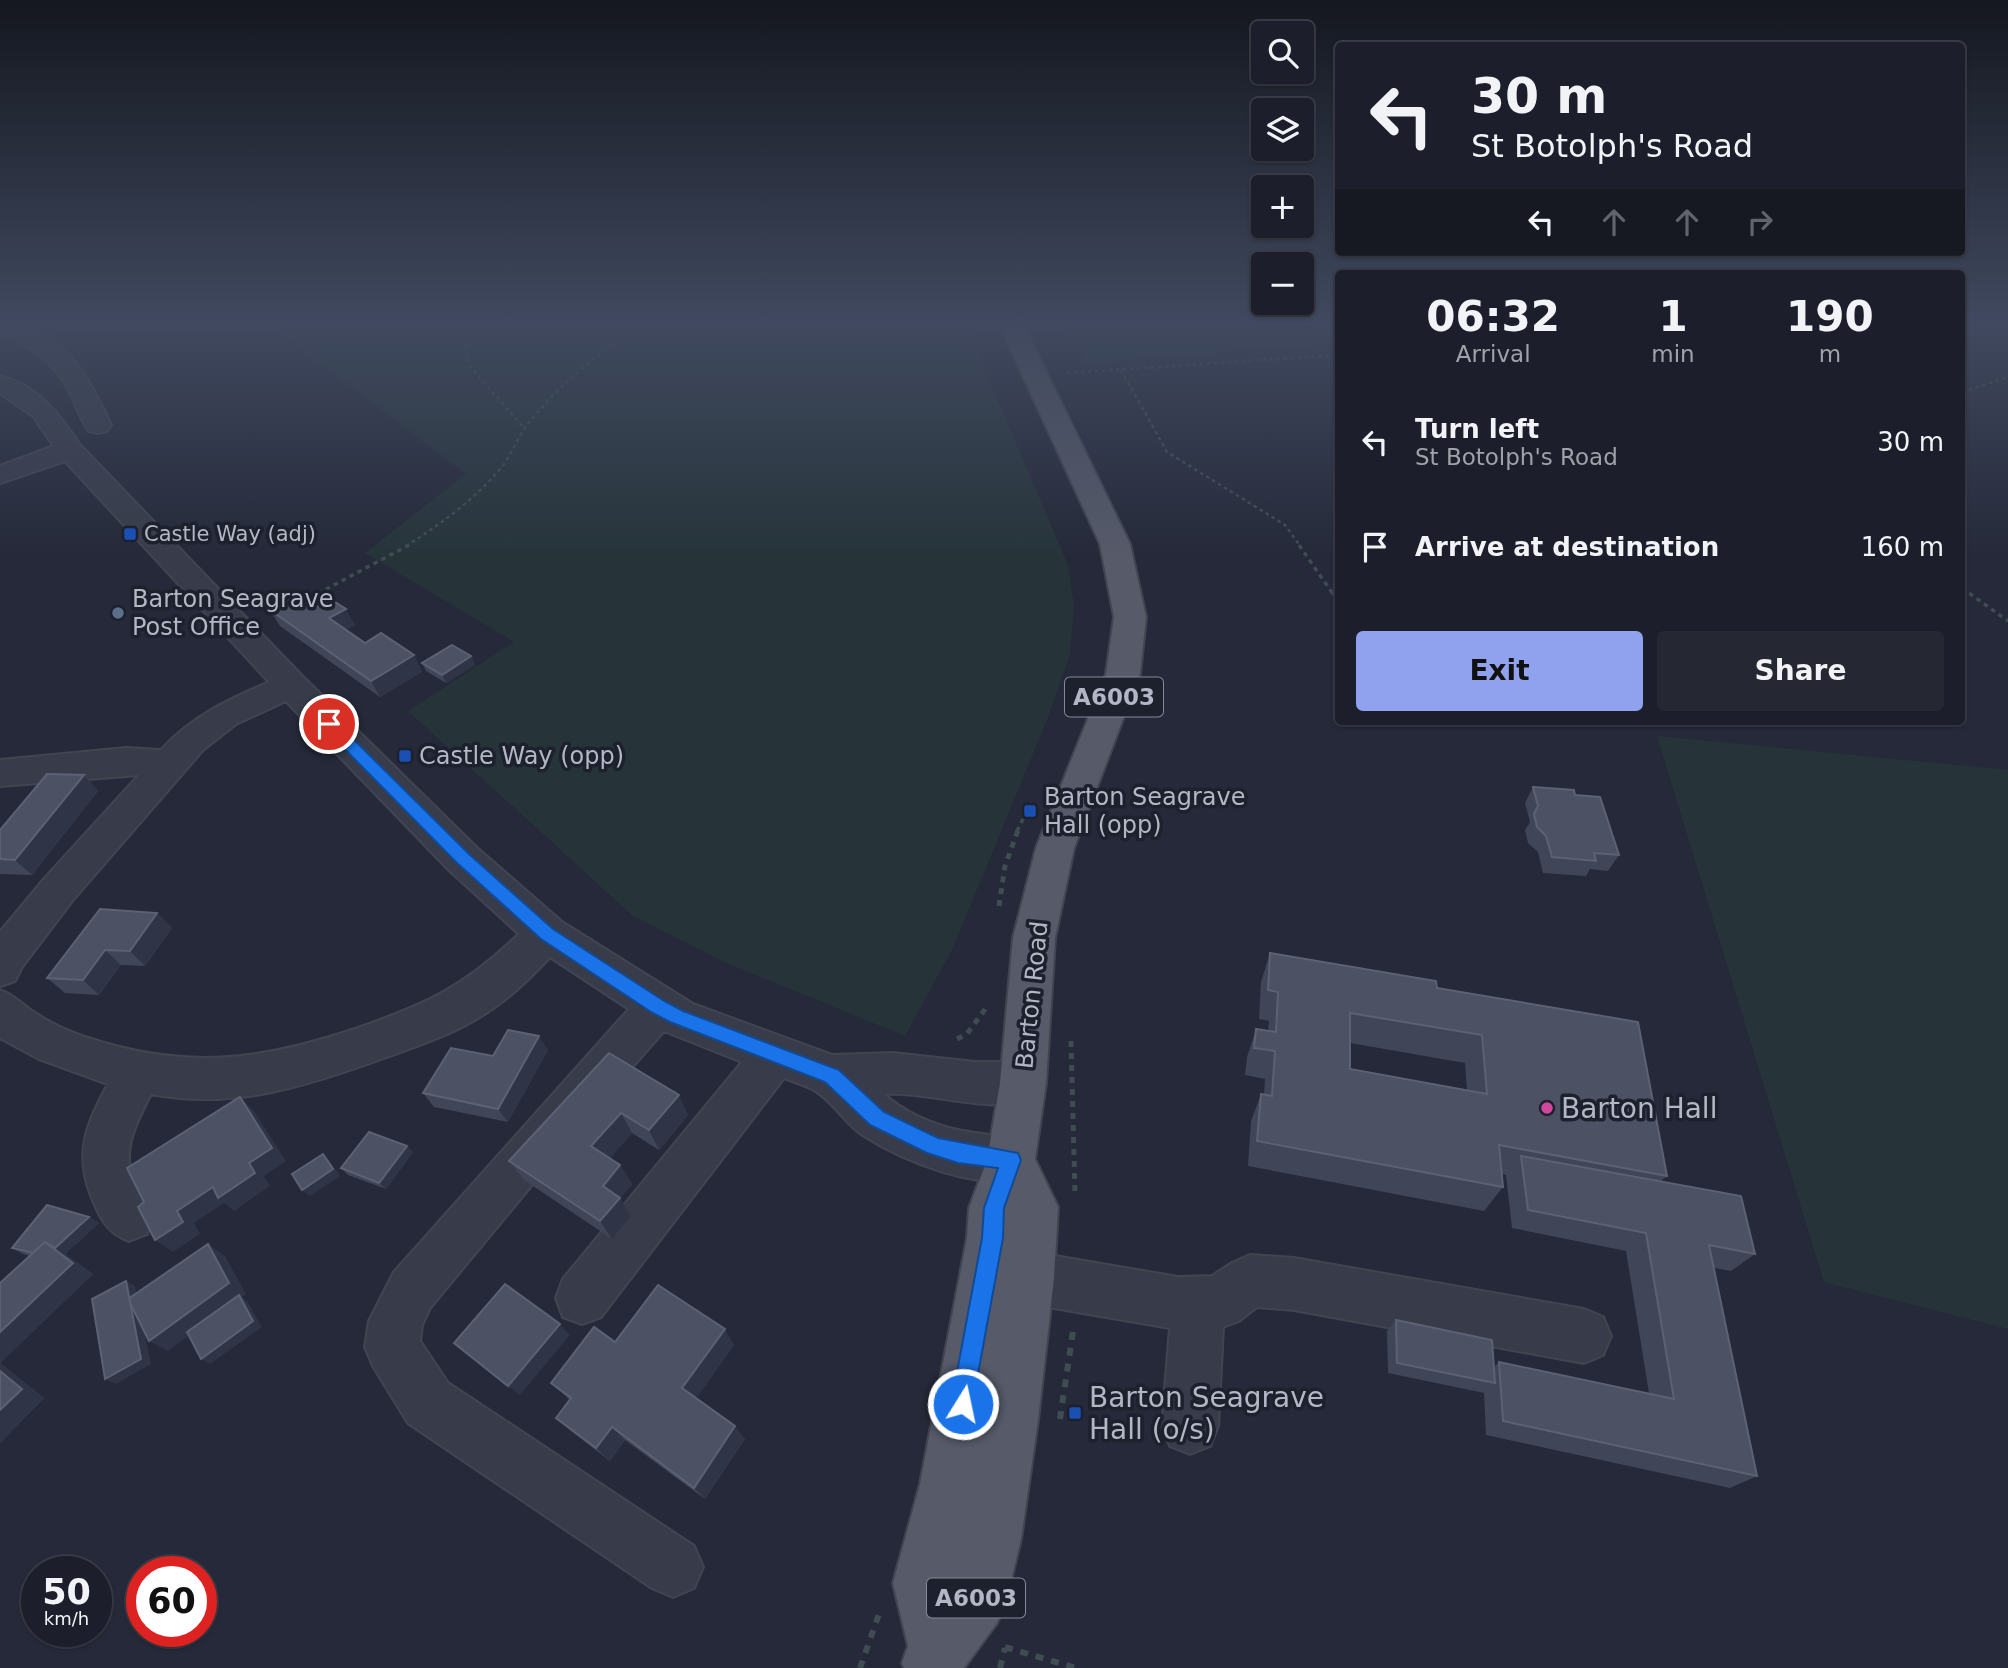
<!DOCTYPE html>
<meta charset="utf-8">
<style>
:root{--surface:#1c1f2b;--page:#252733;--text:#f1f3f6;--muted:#a0a2a9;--line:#3a3d47;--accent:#90a1ee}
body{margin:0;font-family:"DejaVu Sans",sans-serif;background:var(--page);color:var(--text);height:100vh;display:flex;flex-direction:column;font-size:26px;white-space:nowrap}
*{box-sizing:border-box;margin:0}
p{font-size:23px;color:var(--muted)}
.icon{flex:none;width:38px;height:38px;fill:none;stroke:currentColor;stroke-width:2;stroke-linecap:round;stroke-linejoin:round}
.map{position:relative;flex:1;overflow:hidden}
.details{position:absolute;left:1335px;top:270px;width:630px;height:455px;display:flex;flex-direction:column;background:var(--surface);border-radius:7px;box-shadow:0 2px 5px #0004,0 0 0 2px var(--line)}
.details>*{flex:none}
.banner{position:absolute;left:1335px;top:42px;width:630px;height:214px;border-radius:7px;box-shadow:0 2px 5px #0004,0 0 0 2px var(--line);background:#1c1f2b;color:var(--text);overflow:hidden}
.buttons{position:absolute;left:1251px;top:21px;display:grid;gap:14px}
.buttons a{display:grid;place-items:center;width:63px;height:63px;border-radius:7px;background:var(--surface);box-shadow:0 2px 5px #0004,0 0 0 2px var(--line);font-size:35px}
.speed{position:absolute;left:21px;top:1556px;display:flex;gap:14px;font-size:35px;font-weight:700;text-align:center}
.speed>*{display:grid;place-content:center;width:91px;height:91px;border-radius:50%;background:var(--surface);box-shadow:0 2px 5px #0004,0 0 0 2px var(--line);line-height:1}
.speed small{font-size:18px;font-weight:400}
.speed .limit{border:10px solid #d22;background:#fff;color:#111}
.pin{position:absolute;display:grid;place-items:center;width:60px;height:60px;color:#fff;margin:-30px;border:4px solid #fff;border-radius:50%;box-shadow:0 2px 7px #0007}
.me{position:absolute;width:77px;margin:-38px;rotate:10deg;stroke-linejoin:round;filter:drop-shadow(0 0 5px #0008)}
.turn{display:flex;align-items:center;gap:24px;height:147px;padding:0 21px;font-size:32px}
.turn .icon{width:91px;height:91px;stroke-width:2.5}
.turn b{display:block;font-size:49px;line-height:60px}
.lanes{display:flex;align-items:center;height:66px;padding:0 21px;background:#0003;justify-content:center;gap:35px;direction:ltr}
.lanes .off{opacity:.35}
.eta{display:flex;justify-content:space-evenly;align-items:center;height:119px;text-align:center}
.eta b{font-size:42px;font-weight:700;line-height:49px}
.cta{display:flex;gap:14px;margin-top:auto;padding:14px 21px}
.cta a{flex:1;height:80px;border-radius:7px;background:var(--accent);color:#111;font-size:28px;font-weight:700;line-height:80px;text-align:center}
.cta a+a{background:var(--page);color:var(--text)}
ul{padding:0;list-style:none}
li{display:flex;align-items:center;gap:21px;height:105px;padding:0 21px}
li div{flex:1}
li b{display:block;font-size:26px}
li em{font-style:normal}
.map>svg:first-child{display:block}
.green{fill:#26343a}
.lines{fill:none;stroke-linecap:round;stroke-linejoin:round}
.minor-casing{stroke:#414552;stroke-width:4}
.major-casing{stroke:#414552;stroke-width:4}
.path-far3{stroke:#3f4d52;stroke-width:2.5;stroke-dasharray:3.5 3.5;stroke-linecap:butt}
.path-far2{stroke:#3f4d52;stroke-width:3.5;stroke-dasharray:4.5 4.5;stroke-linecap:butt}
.path-far1{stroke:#3f4d52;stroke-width:5;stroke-dasharray:6 6;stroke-linecap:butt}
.path{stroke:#3f4d52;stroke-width:6;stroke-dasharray:8 8;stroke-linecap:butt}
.minor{fill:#383c4a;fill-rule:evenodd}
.major{fill:#565a69;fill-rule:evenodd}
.wall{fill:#404558;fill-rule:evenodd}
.shaded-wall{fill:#303447}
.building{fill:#4c5164;stroke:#5c6173;stroke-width:2;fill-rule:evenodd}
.route{fill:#1a73e8;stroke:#114b97;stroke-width:2}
.transit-dot{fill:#1a4fb4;stroke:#1d212e;stroke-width:2.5}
.service-dot{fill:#5c6f8a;stroke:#1d212e;stroke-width:2.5}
.hotel-dot{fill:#d1479c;stroke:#1d212e;stroke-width:2.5}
.labels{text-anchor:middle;stroke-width:7;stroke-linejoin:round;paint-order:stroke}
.far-poi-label{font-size:21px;fill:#b3b7c5;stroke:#1d212e;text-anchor:start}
.shield{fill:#1d212e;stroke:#868a98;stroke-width:2}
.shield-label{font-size:23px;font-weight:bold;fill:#b3b7c5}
.poi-label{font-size:24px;fill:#b3b7c5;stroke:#1d212e;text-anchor:start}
.street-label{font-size:24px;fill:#b3b7c5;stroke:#1d212e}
.near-poi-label{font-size:28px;fill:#b3b7c5;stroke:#1d212e;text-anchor:start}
</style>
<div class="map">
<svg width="2008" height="1668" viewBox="0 0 2008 1668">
<rect width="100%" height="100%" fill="#252939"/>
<g class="green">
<path d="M269,324H965L1068,565L1074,606L1070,654L1047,720L952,950L905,1036L724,962L633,916L408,711L514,642L365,553L466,474Z"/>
<path d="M1065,324H1339V342L1086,363Z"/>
<path d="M1657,736L2008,770V1329L1824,1282Z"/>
</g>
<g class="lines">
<g class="minor-casing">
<g id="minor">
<path d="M0,324C60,324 89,376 111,425L107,431L98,433L89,431C80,419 76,404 69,391C54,361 30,345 0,332Z"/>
<path d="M0,376C38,386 60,414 80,445L303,677L477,848L562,922L693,1004L832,1055L893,1053L975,1062H1023L1039,1068L1046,1083L1039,1098C989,1116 935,1091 884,1094C902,1111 933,1125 958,1130C982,1135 1005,1135 1028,1144L1035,1160L1028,1176C982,1194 901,1160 861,1134C844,1122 832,1100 814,1090C805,1085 794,1082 784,1078L601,1317L582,1324L563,1317L556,1298L563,1279L742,1062L664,1031L584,1122L430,1308L422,1325L420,1341L448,1383L694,1546L703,1567L694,1588L673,1597L652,1588L408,1423L373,1366L365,1347L369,1321L394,1272L629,1009L550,957C530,978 510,998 486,1013C455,1034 419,1045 384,1058C307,1086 233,1110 151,1094C138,1119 121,1150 133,1178C139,1191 148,1203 154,1217L147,1234L129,1241C110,1234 102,1222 94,1203C73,1156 85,1127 108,1084L39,1059L0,1038V990C16,996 21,1004 35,1013C51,1024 70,1032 88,1038C186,1070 259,1061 355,1029C427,1004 464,987 519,934L449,870L286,701L236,724L203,750L72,901L22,967L15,981L0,986V932L44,879L139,775L0,786V760L126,748L161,750C192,716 228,700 269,682L65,461L0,483V466L54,446L33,416L0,393Z"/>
<path d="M1002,1247L1178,1277L1212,1276L1232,1263L1250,1255L1294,1258L1584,1309L1603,1317L1611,1336L1603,1355L1584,1363L1294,1310L1257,1307L1239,1321L1223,1327L1218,1426L1210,1446L1190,1454L1170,1446L1162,1426L1170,1328L1002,1299L984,1291L976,1273L984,1255Z"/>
</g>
</g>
<g class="major-casing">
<path id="major" d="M999,324H1023L1130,544L1146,617L1140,674L1074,848L1055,938L1046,1083L1035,1159L1058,1207L1054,1278L1038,1420L1021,1539L1006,1601L997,1623L964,1668H904L902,1663L908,1646L893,1583L920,1484L967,1238L969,1208L987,1160L1000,1083L1013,938L1036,848L1106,674L1114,617L1100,544Z"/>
</g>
<g class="path-far3">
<path d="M462,324L468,364L525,429"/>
<path d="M1962,334L2008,333"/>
<path d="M1121,370L1167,452L1285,525L1300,546"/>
<path d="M1067,373L1339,355"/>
<path d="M1962,392L2008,377"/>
<path d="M406,546C441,524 475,499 502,467C512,454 517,438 527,425C559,385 601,349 646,324"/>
</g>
<g class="path-far2">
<path d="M1299,545L1333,594"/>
<path d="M1339,574L1333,594L1339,601"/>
<path d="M1962,588L2008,621"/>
<path d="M302,602L409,545"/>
<path d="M1017,831L1030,805"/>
</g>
<g class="path-far1">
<path d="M999,906L1005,866L1018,830"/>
<path d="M957,1039L967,1034L986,1008"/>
<path d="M1071,1041L1075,1193"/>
</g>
<g class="path">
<path d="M1060,1419L1073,1331"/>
<path d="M1005,1647L1076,1668"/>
<path d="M860,1668L879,1614"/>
<path d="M1000,1668L1005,1648"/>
</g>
<use href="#minor" class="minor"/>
<use href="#major" class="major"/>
</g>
<g class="wall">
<path d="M314,608L355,625L346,630L365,643L414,655L422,672L380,697L280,626L270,610Z"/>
<path d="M471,656L475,665L446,683L426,671L422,663Z"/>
<path d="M84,775L98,791L32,875L0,874V830Z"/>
<path d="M1533,787L1575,795L1619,855L1608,871L1590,869L1586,876L1543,873L1538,852L1528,843L1525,830L1530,822L1525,803Z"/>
<path d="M157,913L172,928L145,966L121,965L99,995L65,993L47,978Z"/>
<path d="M1270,953L1437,988L1667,1176L1661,1181L1755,1254L1731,1271L1714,1268L1757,1476L1730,1488L1486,1435L1484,1393L1388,1373L1387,1331L1396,1320L1494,1367L1499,1362L1649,1393L1626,1251L1512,1228L1506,1175L1502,1174L1503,1187L1484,1211L1248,1166L1251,1121L1261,1094L1264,1095L1265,1079L1245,1075L1247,1057L1256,1029L1268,1031L1269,1021L1259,1019L1261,982ZM1350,1043L1465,1063L1467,1090L1350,1069Z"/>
<path d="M548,1050L508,1122L434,1107L423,1093L493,1056Z"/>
<path d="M609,1053L688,1115L659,1150L632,1133L610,1158L620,1165L632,1184L620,1198L631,1216L612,1239L524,1180L509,1161Z"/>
<path d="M413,1152L386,1189L348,1175L341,1168Z"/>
<path d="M89,1217L99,1223L65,1254L93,1274L0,1363L44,1398L0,1443V1283L30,1256L23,1254L12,1248Z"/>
<path d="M615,1342L734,1345L696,1398L745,1439L705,1499L625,1440L610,1461L571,1431L556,1418L570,1400L551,1383Z"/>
</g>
<g class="shaded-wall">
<path d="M346,609L355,625L338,634L329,618Z"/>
<path d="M414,655L422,672L380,697L371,681Z"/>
<path d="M471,656L475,665L446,683L442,675Z"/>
<path d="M84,775L98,791L32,875L15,860Z"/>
<path d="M157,913L172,928L145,966L130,951Z"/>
<path d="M105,950L121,965L99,995L83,980Z"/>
<path d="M539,1036L548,1050L508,1122L498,1109Z"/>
<path d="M679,1095L688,1115L659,1150L649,1130Z"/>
<path d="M240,1097L254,1111L286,1161L264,1176L270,1186L234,1211L224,1203L194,1223L200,1234L173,1252L155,1240L177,1211L249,1163Z"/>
<path d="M621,1113L632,1133L603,1166L591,1146Z"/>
<path d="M407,1146L413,1152L386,1189L379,1183Z"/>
<path d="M323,1154L329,1160L340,1176L310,1196L302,1190Z"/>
<path d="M620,1165L632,1184L620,1198L631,1216L612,1239L600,1221L603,1186Z"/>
<path d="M89,1217L99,1223L65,1254L93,1274L0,1363L44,1398L0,1443V1332L45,1242Z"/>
<path d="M208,1244L225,1256L246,1294L242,1297L247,1301L262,1327L210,1364L201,1359L240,1298L168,1351L149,1341Z"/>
<path d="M126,1281L135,1286L151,1364L116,1384L105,1379Z"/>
<path d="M560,1324L570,1335L520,1395L508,1386Z"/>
<path d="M725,1329L734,1345L693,1403L682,1388Z"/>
<path d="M735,1426L745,1439L705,1499L694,1488Z"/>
<path d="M612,1427L625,1440L610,1461L596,1448Z"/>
</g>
<g class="building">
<path d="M297,596L314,608L330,599L346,609L329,618L365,643L381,633L414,655L371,681L270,610Z"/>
<path d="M452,645L471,656L442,675L422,663Z"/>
<path d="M47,774L84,775L15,860L0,859V830Z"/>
<path d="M1533,787L1574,790L1575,795L1600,797L1619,855L1594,853L1596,861L1552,857L1546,836L1537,827L1534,814L1538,806Z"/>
<path d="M100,909L157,913L130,951L105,950L83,980L47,978Z"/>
<path d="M1270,953L1436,981L1437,988L1638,1022L1667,1176L1499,1145L1503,1187L1257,1141L1261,1094L1272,1096L1275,1051L1254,1048L1256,1029L1276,1032L1278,992L1268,990ZM1350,1013L1482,1035L1487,1094L1350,1069Z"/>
<path d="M508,1030L539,1036L498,1109L423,1093L451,1048L493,1056Z"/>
<path d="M609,1053L679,1095L649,1130L621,1113L591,1146L620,1165L603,1186L620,1198L600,1221L509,1161Z"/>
<path d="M240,1097L272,1148L249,1163L255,1173L218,1198L213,1187L177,1211L183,1222L155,1240L138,1207L144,1202L127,1168Z"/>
<path d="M369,1132L407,1146L379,1183L341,1168Z"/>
<path d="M323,1154L333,1169L302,1190L292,1174Z"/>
<path d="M1521,1156L1741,1196L1755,1254L1709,1245L1757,1476L1503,1421L1499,1362L1674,1399L1646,1233L1528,1210Z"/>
<path d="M47,1205L89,1217L55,1248L45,1242L33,1253L12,1248Z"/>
<path d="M45,1242L73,1263L0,1332V1283Z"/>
<path d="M208,1244L229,1283L149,1341L128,1299Z"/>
<path d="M126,1281L141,1359L105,1379L92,1299Z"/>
<path d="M505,1284L560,1324L508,1386L454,1343Z"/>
<path d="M658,1285L725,1329L682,1388L735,1426L694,1488L612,1427L596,1448L556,1418L571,1398L551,1383L594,1327L615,1342Z"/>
<path d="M239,1295L253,1321L201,1359L187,1332Z"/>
<path d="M1396,1320L1492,1340L1495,1383L1397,1363Z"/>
<path d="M0,1371L22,1389L0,1410Z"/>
</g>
<linearGradient id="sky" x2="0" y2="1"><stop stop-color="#14171f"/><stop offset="0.58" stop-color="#40495f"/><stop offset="1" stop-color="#40495f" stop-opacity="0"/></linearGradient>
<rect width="2008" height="557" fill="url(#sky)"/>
<path class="route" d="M329,719L334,720L469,854L553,929L664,1001L683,1011L839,1070L884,1112L938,1138L1018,1153L1021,1160L1004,1208L1003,1238L971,1412L963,1415L955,1412L951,1404L982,1238L984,1208L998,1168L958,1163L927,1153L870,1125L825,1082L670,1022L651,1012L541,939L457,863L324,728L322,724Z"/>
<g class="transit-dot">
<rect x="123" y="527" width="14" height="14" rx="3.5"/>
<rect x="398" y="749" width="14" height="14" rx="3.5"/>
<rect x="1023" y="804" width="14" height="14" rx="3.5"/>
<rect x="1068" y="1406" width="14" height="14" rx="3.5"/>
</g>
<circle class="service-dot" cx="118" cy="613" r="7"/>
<circle class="hotel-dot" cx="1547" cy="1108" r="7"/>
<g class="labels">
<g class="far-poi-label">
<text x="144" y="541">Castle Way (adj)</text>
</g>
<g class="shield">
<rect x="1065" y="677.5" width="98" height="39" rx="5"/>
<rect x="927" y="1578.5" width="98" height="39" rx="5"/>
</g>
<g class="shield-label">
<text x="1114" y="705">A6003</text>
<text x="976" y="1606">A6003</text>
</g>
<g class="poi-label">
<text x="132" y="607">Barton Seagrave<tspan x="132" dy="28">Post Office</tspan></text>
<text x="419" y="764">Castle Way (opp)</text>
<text x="1044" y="805">Barton Seagrave<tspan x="1044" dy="28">Hall (opp)</tspan></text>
</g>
<g class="street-label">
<text transform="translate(1032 995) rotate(-84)" y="8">Barton Road</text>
</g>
<g class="near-poi-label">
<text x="1561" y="1118">Barton Hall</text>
<text x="1089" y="1407">Barton Seagrave<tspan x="1089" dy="32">Hall (o/s)</tspan></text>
</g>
</g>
</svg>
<div class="buttons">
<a><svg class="icon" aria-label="search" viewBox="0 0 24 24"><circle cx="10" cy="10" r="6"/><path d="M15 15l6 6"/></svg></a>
<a><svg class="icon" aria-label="layers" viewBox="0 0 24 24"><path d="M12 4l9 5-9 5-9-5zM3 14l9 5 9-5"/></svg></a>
<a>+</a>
<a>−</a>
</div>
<div class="speed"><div>50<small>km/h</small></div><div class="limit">60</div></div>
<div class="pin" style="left:329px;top:724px;background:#d93025"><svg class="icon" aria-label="arrive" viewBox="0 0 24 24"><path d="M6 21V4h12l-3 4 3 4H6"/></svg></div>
<svg class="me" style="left:963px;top:1404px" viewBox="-20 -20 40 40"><circle r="17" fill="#1a73e8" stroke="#fff" stroke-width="3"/><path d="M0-11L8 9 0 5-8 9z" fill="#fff"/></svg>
<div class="banner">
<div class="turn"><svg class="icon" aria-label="left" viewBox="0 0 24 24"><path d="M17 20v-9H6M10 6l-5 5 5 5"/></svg><div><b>30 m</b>St Botolph's Road</div></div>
<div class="lanes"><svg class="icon" aria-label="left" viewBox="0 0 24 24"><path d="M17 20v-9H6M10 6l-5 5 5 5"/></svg><svg class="icon off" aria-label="ahead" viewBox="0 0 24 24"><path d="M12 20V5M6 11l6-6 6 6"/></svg><svg class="icon off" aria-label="ahead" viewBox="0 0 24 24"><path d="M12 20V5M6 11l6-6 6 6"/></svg><svg class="icon off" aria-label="right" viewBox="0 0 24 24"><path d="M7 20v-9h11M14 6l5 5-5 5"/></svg></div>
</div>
<section class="details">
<div class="eta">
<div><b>06:32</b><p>Arrival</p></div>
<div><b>1</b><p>min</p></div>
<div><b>190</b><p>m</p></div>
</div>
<ul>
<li><svg class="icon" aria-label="left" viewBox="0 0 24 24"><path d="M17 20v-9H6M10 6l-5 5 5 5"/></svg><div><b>Turn left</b><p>St Botolph's Road</p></div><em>30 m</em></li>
<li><svg class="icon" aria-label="arrive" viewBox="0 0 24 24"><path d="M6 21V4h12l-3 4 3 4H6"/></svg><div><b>Arrive at destination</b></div><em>160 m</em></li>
</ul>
<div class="cta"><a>Exit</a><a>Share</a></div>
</section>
</div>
